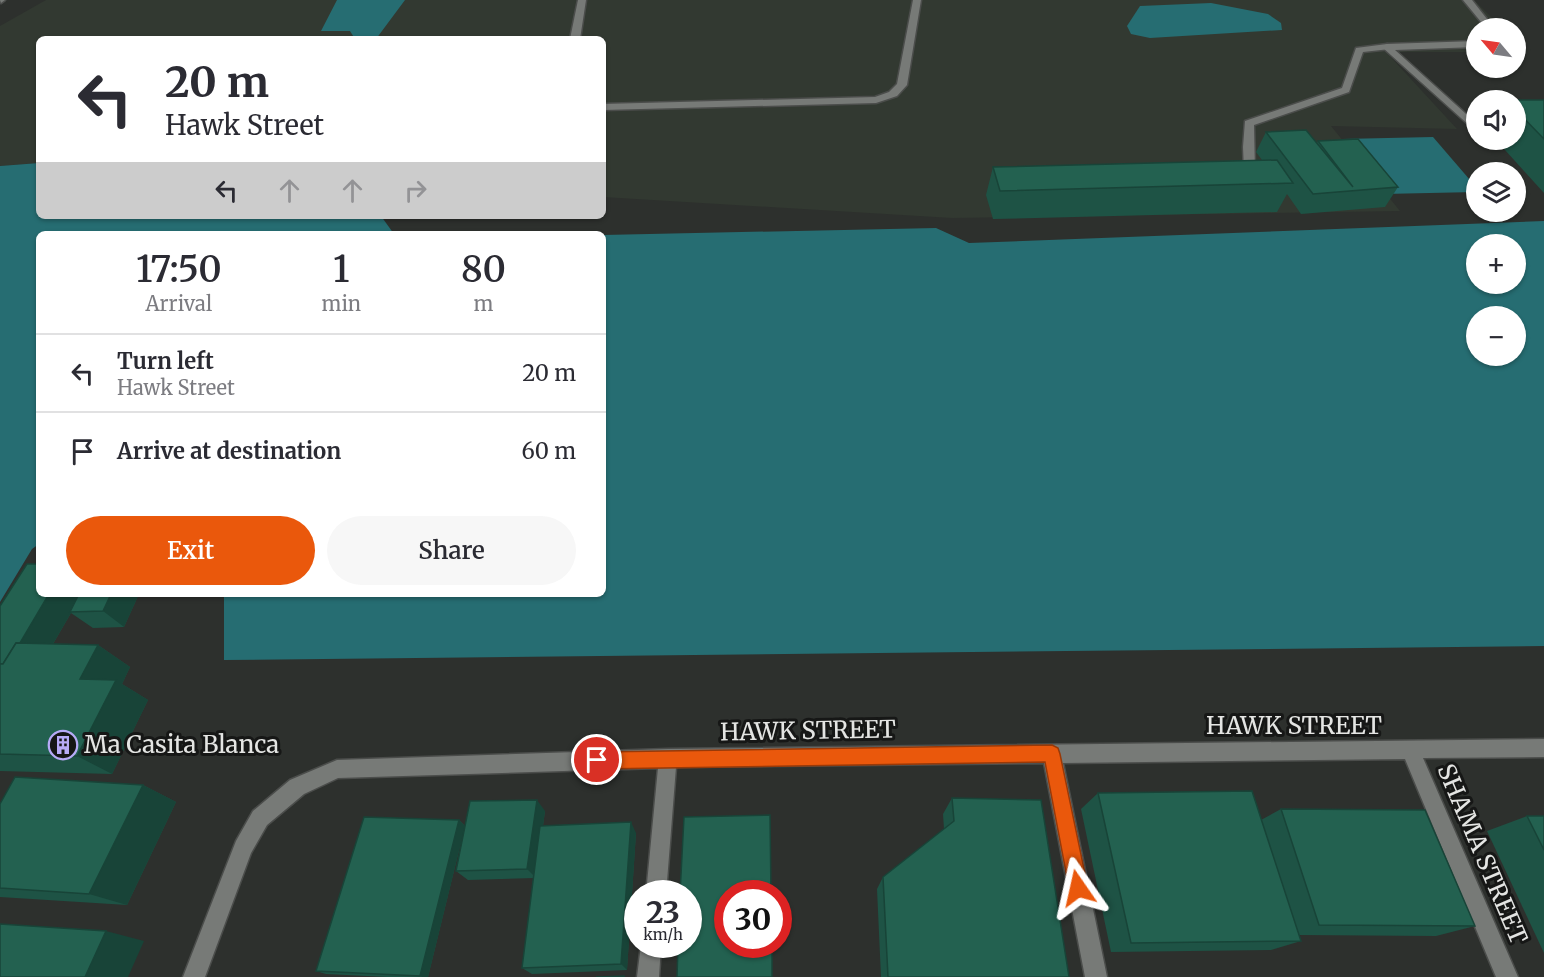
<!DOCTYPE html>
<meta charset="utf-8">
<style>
:root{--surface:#fff;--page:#f7f7f7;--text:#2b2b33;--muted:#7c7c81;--line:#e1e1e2;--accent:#ea580c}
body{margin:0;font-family:Merriweather,serif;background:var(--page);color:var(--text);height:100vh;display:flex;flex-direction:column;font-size:22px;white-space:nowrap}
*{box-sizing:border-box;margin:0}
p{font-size:20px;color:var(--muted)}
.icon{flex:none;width:33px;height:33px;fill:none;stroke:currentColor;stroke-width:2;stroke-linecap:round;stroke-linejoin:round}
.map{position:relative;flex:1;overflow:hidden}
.side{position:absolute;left:36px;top:231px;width:570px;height:366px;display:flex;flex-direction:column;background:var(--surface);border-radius:9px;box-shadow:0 2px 4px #0004}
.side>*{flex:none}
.guide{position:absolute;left:36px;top:36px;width:570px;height:183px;border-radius:9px;box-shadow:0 2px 4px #0004;background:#fff;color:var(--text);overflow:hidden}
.needle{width:39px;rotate:299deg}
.controls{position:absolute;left:1466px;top:18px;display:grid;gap:12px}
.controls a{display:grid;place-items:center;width:60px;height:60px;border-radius:50%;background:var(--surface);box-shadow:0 2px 4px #0004;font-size:30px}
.speed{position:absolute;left:624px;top:880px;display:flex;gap:12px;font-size:30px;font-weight:700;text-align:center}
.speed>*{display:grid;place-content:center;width:78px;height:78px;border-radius:50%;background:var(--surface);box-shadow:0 2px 4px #0004;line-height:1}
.speed small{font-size:15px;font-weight:400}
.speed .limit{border:9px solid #d22;background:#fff;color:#111}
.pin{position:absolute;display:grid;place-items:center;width:51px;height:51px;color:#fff;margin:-26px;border:3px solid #fff;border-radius:50%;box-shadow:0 2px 6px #0007}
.me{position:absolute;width:66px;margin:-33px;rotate:349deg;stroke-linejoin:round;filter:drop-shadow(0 0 4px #0008)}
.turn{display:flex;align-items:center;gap:21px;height:126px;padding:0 30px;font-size:27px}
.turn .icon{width:78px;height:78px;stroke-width:2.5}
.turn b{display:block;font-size:42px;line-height:51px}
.lanes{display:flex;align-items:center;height:57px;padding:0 30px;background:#0003;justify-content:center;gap:30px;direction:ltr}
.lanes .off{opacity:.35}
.eta{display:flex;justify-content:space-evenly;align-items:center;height:102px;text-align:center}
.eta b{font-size:36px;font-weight:600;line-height:42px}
.action{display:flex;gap:12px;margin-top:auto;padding:12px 30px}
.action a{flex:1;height:69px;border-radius:36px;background:var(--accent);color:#fff;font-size:24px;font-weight:600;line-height:69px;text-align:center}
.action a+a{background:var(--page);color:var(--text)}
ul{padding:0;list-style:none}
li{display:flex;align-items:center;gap:18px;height:78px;padding:0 30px;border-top:2px solid var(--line)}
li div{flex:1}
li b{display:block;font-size:22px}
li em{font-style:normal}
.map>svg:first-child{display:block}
.built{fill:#323931}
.water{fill:#266d72;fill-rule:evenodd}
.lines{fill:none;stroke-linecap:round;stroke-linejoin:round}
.service-casing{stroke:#4b4d4b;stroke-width:3}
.minor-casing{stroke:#4b4d4b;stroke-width:3}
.service{fill:#777a77;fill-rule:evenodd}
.minor{fill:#777a77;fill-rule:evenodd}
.wall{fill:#1e5345}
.shaded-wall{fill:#184438}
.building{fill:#236150;stroke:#184438;stroke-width:1.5}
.route{fill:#ea580c;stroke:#983908;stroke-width:1.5}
.labels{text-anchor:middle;stroke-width:6;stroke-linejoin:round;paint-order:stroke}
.near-street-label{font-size:24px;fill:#e4e5e3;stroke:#161716}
.near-poi-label{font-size:24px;fill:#e4e5e3;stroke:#161716;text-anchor:start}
</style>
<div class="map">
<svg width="1544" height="977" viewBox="0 0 1544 977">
<rect width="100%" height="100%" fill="#2d302d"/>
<path class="built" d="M46,0H1474L1502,28H1476V52H1386L1457,129L1331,126L1400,211L952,218L603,197V39H39V163L0,166V26Z"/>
<g class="water">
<path d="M337,0H405L376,39H355L350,31H321Z"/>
<path d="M1211,3L1268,14L1281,23L1282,30L1150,38L1131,34L1127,26L1140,6Z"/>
<path d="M1433,137L1476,187V192L1383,194L1342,139Z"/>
<path d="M39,163V216H381L394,234H39V544L32,549L0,602V166Z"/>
<path d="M1544,221V646L224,660V594H603V235L936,228L969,243ZM1515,244V284H1476V244ZM1515,316V356H1476V316Z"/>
</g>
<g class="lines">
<g class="service-casing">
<g id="service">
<path d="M0,0H5L1,3Z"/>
<path d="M578,0H586L580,39H570Z"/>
<path d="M913,0H921L907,85L897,96L876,103L603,110V104L875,97L889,92L897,84Z"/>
<path d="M1387,44L1390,45V49L1363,52L1349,92L1254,125L1255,173L1250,176H1238V172L1244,170L1243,147L1245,121L1342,88L1356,48Z"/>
</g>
</g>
<g class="minor-casing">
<g id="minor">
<path d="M1463,0H1472L1494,28H1486Z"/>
<path d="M1476,41V47L1395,50L1475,122L1476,124L1471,127L1382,47L1387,44Z"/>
<path d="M1544,739V757L1423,758L1518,977H1496L1405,759L1063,763L1107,977H1085L1044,763L676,767L666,894H646L658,768L338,778L304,794L267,825L251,853L205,977H183L236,841L253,811L290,780L337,760L668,749Z"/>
<path d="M641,945H661L659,977H637Z"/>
</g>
</g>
<use href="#service" class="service"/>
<use href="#minor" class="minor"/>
</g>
<g class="wall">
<path d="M1515,100H1544V193L1496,140H1515Z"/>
<path d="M1266,132L1317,143L1318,141L1398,187L1385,207L1301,214L1287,194L1277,212L993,219L986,195L993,167L1262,160L1256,152Z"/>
<path d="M39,594H139L124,627L93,628L71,613L53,644L98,645L130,667L122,684L148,700L112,774L0,771V606Z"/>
<path d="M143,785L176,802L127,905L0,897V804Z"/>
<path d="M1098,793L1261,820L1281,809L1475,926L1436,936L1299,935L1301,941L1271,950L1111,952L1081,809Z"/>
<path d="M952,798L1069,977H881L877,889L883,877L944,829L943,814Z"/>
<path d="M545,811L543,826L636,833L627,970L532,974L522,968L534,878L468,880L456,871Z"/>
<path d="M1527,816H1544V953L1487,831Z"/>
<path d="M459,820L465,826L428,977H387L326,974L316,971Z"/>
</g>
<g class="shaded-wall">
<path d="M49,594H82L29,685L3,671Z"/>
<path d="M111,594H139L124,627L103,611Z"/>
<path d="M98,645L130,667L122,684L148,700L112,774L77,756L80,679Z"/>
<path d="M143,785L176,802L127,905L89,894Z"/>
<path d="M537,800L545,811L536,878L527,869Z"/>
<path d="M459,820L465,826L428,977H422L420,976Z"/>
<path d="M631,822L636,833L627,970L621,964Z"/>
<path d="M106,931L144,941L128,977H85Z"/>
</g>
<g class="building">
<path d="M1507,100H1544V139L1515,109V100Z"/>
<path d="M1306,130L1353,187L1318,141L1358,139L1398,187L1313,194L1266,132Z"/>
<path d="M1277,160L1293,183L1000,191L993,167Z"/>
<path d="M27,564H39V594H49L20,643H16L3,664H0V606Z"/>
<path d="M79,594H111L103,611L70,612Z"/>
<path d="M16,643L98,645L80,679L116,680L77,756L0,754V664H3Z"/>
<path d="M15,777L143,785L89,894L0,888V804Z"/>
<path d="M1252,791L1301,941L1131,943L1098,793Z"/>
<path d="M952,798L1041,800L1069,977H888L883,877L954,821Z"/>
<path d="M537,800L527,869L456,871L470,801Z"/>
<path d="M1281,809L1425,810L1475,926L1319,925Z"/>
<path d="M770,815L771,894H728V945H772V977H677L678,945H688V894H680L684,817Z"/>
<path d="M1527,816H1544V850Z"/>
<path d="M364,817L459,820L420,976L316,971Z"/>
<path d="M631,822L621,964L522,968L540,826Z"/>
<path d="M0,924L106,931L85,977H0Z"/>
<path d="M624,976V977H596Z"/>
</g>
<path class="route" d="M1052,745L1058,748L1060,754L1088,888L1085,894L1078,897L1072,894L1069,888L1045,762L597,769L591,766L589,760L591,754L597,752Z"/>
<defs>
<g id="building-ring" transform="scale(1.5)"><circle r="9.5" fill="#161716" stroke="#b7abf7" stroke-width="1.5"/><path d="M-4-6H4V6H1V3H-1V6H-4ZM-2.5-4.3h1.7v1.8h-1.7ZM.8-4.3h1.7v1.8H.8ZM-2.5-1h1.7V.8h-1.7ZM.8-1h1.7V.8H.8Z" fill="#b7abf7"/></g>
</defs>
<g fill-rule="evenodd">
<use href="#building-ring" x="63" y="745"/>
</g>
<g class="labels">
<g class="near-street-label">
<text x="1294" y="734">HAWK STREET</text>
<text transform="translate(808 731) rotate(-1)" y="8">HAWK STREET</text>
<text transform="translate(1482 854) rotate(67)" y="8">SHAMA STREET</text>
</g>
<g class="near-poi-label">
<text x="84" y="753">Ma Casita Blanca</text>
</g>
</g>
</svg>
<div class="controls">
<a><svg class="needle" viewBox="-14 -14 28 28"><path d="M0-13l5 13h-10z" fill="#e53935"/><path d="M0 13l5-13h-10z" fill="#7c7c81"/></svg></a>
<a><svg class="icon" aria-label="sound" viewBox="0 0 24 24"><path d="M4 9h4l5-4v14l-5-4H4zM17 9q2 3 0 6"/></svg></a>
<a><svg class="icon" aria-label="layers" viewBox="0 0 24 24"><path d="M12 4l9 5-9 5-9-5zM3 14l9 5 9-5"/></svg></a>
<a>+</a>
<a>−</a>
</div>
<div class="speed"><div>23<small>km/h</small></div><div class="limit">30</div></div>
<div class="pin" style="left:597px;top:760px;background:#d93025"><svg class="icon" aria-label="arrive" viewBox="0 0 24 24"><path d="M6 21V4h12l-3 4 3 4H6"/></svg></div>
<svg class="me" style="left:1078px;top:888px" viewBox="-20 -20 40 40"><path d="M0-17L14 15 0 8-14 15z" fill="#ea580c" stroke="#fff" stroke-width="4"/></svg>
<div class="guide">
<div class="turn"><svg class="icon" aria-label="left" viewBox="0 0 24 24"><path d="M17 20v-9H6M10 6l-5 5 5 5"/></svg><div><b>20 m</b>Hawk Street</div></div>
<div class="lanes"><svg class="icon" aria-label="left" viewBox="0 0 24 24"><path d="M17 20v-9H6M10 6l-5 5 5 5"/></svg><svg class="icon off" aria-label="ahead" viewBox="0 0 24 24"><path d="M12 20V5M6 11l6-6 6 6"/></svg><svg class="icon off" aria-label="ahead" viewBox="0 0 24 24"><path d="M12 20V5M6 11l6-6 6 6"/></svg><svg class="icon off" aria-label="right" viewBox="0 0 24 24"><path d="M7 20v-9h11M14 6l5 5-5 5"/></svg></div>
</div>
<section class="side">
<div class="eta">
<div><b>17:50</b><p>Arrival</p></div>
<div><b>1</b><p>min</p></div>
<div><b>80</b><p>m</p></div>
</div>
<ul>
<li><svg class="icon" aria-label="left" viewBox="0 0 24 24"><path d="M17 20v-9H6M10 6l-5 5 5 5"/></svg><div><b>Turn left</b><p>Hawk Street</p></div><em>20 m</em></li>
<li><svg class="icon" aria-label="arrive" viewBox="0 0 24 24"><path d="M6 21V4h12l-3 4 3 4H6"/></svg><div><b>Arrive at destination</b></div><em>60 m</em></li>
</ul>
<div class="action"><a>Exit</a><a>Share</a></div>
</section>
</div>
